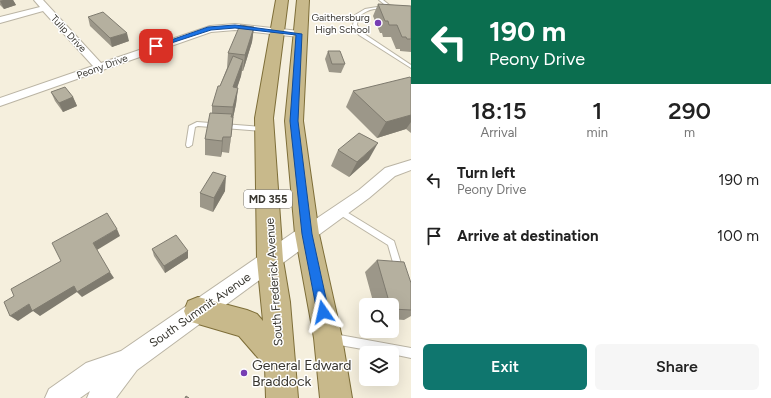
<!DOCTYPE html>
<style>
:root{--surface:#fff;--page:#f6f6f6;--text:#222;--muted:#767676;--accent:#0f766e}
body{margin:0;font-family:Figtree,sans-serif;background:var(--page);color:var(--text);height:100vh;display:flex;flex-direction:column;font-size:15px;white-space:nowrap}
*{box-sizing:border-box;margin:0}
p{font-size:13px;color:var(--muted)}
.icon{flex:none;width:22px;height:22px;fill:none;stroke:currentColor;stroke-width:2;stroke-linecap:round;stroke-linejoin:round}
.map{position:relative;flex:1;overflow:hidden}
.sheet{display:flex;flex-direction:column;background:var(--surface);width:360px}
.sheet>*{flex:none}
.banner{background:#0b6e4f;color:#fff;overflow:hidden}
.controls{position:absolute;left:359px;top:298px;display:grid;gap:8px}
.controls a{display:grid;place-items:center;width:40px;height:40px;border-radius:6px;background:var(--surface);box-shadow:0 4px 16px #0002;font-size:20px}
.pin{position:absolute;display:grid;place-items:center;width:34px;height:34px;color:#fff;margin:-17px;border-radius:8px;box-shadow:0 2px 6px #0006}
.me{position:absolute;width:44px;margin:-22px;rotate:349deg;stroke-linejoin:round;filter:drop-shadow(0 0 3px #0008)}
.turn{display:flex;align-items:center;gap:14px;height:84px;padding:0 12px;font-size:18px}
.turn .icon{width:52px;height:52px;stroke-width:2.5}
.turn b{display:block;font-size:28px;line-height:34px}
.eta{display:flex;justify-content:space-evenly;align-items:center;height:68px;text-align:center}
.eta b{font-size:24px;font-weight:600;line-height:28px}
.action{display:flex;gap:8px;margin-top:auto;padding:8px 12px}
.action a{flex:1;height:46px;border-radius:6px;background:var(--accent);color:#fff;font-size:16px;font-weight:600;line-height:46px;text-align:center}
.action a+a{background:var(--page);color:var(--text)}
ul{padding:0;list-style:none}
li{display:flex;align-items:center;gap:12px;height:56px;padding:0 12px}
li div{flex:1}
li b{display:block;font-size:15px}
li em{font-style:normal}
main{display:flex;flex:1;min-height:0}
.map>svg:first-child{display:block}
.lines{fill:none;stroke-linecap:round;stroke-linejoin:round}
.service-casing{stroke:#bab4a4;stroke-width:2}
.minor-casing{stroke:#bab4a4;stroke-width:2}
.tertiary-casing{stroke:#bab4a4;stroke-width:2}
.primary-casing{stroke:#7e6e38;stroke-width:2}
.service{fill:#fff;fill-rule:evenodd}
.minor{fill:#fff;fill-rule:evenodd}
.tertiary{fill:#fff;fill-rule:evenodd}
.primary{fill:#c8b98b;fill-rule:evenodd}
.wall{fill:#9c9789}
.shaded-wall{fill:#7f7b6f}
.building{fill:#b5b09f;stroke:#7f7b6f}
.route{fill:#1a73e8;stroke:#114b97}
.poi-dot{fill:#763db3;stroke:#fff;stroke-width:1.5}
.labels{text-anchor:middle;stroke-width:3;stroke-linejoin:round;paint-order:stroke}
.far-poi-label{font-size:10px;fill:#393730;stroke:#fff;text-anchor:end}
.far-street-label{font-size:10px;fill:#393730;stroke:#fff}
.shield{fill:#fff;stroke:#74736e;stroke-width:1}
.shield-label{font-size:11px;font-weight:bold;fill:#393730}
.street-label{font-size:12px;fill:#393730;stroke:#fff}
.near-poi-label{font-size:14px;fill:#393730;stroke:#fff;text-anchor:start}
</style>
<main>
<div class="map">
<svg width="411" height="398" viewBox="0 0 411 398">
<rect width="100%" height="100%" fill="#f5efdd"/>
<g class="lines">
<g class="service-casing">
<g id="service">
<path d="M379,0H383L393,8L390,9Z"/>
<path d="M377,7H385L387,8C383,10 378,9 374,9C368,10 363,13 358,17L357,25L363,33L411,65V68L359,35L353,25L355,15L365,9Z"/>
<path d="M197,122L264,127L267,129L264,131L198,126L195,127L192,145L189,147H187L186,145L189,126Z"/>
<path d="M340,208L394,241L403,270L402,273L399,274L396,273L388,245L337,213L336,211L337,209Z"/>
<path d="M334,334L411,348V358L392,354V353H385L334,344L331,342L329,339L331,336Z"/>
</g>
</g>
<g class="minor-casing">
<g id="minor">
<path d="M34,0H43L101,63L210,26L235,24L299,31L304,34L299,37L235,30L211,32L0,106V98L93,66L43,11L0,23V17L40,7Z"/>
<path d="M411,160V170L395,176L369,198L313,239L307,241L301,239L299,234L301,229L359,190L385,168Z"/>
</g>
</g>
<g class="tertiary-casing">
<path id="tertiary" d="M307,226L314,228L317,234L314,240L137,370L116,398H87L90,391L80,398H45L49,389L86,363L121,351L300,228Z"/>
</g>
<g class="primary-casing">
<g id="primary">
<path d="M276,0H288L273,118L283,260L290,302L298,398H266L265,366L239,336L188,321L184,311L188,301L198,297L247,310L257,314L263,321L257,260L255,118Z"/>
<path d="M297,0H309L303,121L319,234L342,338L352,398H320L314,338L295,234L285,121Z"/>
</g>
</g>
<use href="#service" class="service"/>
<use href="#minor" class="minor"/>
<use href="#tertiary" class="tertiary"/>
<use href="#primary" class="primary"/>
</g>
<g class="wall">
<path d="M0,0H13L16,5L4,9L0,5Z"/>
<path d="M378,4L411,6V52L400,51V49H396L391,37H383L382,33H380L373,16Z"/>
<path d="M88,17L129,41L112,47L90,26Z"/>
<path d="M254,27L252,42L243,71H242L241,76L237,88H238L236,104L233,118L229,153L222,152L221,157L205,155V139L212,113V106L227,68L228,53Z"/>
<path d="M328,51L345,64L341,73L329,72L325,59Z"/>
<path d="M411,78V133L406,129L377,138L346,107L353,91Z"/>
<path d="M51,92L73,97L77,106L63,112L55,101Z"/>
<path d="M338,150L369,159L349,177L331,166Z"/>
<path d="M225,191L213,212L200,207V193Z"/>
<path d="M152,249L188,251V258L165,273L154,256Z"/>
<path d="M377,260L411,283V316L404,320L392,319V305H374L365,272Z"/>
</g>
<g class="shaded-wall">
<path d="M3,0H13L16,5L4,9L0,1Z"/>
<path d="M254,27L252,42L243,71L245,55Z"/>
<path d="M127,33L129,41L112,47L110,38Z"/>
<path d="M243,60L241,76L232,103L233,87Z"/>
<path d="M238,88L236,104L233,118L229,153L233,107Z"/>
<path d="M73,97L77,106L63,112L59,103Z"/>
<path d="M411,115V122L406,129L377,138L386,122Z"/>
<path d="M223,137L222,152L221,157L222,141Z"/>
<path d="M378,143L369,159L349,177L357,162Z"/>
<path d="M226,176L225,191L213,212L214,198Z"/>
<path d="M117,229L120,236L97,250L93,243Z"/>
<path d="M188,251V258L165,273L164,266Z"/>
<path d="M110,272L114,278L82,297L77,292L40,316L33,311L18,321L10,316L29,304Z"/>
</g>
<g class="building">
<path d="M378,4L411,6V39H407L406,37H402L397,25H389L388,21H385Z"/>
<path d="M103,12L127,33L110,38L88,17Z"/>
<path d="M240,25L254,27L245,55L228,53Z"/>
<path d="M328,51H340L345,64H332Z"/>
<path d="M233,56L243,60L233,87L238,88L233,107L212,106L218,86H220Z"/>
<path d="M410,77L411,78V115L386,122L353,91Z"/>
<path d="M65,87L73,97L59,103L51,92Z"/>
<path d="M210,113L232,114L231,117H233L231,137H223L222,141L205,139Z"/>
<path d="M359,133L378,143L357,162L338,150Z"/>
<path d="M213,172L226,176L214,198L200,193Z"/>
<path d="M107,213L117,229L93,243L110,272L77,292L74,286L32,311L29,304L10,316L4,302L14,296L11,289L61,261L52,243Z"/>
<path d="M176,235L188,251L164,266L152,249Z"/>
<path d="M377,260L404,262L411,283V310L392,309V305H390Z"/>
<path d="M186,396L189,398H185Z"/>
</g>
<path class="route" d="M235,25L302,34L298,121L312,234L329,312L327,317L323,318L319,317L317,312L302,234L290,121L296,35L235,28L211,30L159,47L154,46L208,27Z"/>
<g class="poi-dot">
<circle cx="378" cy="23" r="4"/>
<circle cx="244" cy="373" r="4"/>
</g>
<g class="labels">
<g class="far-poi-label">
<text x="370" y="21">Gaithersburg<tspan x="370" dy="12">High School</tspan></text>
</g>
<g class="far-street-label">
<text transform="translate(69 33) rotate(47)" y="4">Tulip Drive</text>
<text transform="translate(102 66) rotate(-20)" y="4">Peony Drive</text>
</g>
<rect class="shield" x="244" y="190" width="48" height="18" rx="3"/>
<g class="shield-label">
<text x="268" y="203">MD 355</text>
</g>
<g class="street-label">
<text transform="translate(274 282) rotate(-94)" y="4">South Frederick Avenue</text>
<text transform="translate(200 310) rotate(-35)" y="4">South Summit Avenue</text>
</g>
<g class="near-poi-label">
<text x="252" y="370">General Edward<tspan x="252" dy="16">Braddock</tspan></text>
</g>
</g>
</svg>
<div class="controls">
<a><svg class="icon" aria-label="search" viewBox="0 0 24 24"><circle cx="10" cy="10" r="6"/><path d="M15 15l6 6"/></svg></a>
<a><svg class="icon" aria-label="layers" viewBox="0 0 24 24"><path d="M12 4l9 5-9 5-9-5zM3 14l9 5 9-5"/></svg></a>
</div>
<div class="pin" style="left:156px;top:46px;background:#d93025"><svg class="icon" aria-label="arrive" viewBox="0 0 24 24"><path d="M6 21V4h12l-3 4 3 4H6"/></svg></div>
<svg class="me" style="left:323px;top:312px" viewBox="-20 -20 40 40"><path d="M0-17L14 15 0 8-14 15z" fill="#1a73e8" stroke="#fff" stroke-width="4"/></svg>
</div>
<section class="sheet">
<div class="banner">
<div class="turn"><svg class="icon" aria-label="left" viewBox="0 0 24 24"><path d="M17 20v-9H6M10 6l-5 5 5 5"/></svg><div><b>190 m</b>Peony Drive</div></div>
</div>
<div class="eta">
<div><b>18:15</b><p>Arrival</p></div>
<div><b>1</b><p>min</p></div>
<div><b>290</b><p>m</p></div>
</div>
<ul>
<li><svg class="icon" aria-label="left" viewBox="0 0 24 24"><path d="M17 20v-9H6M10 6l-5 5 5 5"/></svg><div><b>Turn left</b><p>Peony Drive</p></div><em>190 m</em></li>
<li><svg class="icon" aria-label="arrive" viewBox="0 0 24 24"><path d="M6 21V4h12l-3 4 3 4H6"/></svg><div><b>Arrive at destination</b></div><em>100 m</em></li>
</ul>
<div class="action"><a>Exit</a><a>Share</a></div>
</section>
</main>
